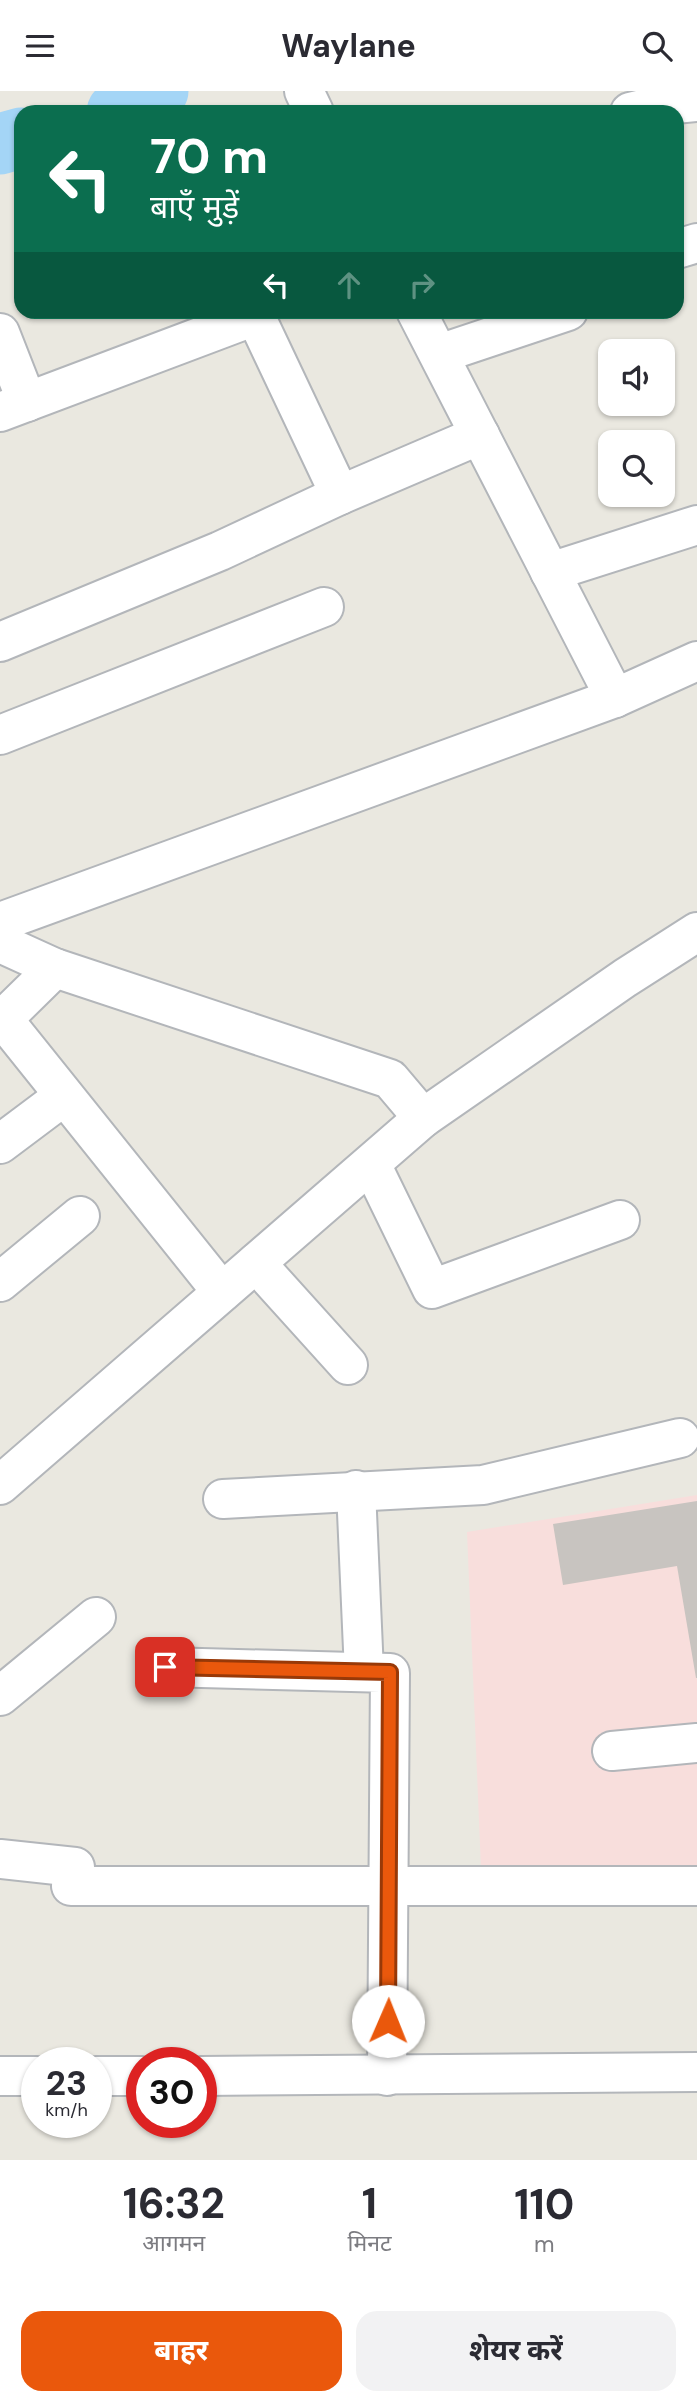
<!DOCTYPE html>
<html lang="hi">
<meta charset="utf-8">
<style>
:root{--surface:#fff;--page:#f2f2f3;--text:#2b2b33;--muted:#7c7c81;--accent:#ea580c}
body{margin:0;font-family:"DM Sans","Noto Sans Devanagari",sans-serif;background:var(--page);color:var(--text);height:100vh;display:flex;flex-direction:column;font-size:26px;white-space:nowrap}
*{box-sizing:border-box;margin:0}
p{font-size:23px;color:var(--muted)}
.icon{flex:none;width:38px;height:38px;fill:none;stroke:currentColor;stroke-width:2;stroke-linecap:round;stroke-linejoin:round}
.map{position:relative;height:2069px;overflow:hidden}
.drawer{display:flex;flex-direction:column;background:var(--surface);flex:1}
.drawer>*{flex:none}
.hud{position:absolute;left:14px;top:14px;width:670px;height:214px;border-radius:21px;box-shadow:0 2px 5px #0004;background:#0b6e4f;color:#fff;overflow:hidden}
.buttons{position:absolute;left:598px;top:248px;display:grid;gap:14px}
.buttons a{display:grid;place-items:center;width:77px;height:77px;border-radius:14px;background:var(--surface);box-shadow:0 2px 5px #0004;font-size:35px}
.speed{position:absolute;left:21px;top:1956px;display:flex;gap:14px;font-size:35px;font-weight:700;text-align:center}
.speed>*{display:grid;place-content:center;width:91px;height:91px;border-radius:50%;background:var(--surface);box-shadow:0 2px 5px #0004;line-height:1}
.speed small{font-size:18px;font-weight:400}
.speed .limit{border:10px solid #d22;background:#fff;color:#111}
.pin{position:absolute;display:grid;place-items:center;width:60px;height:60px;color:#fff;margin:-30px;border-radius:14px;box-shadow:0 4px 10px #0006}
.me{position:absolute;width:77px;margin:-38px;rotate:1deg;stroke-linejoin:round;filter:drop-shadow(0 0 5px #0008)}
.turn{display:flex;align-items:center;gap:24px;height:147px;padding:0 21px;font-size:32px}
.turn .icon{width:91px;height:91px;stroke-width:2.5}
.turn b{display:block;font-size:49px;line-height:60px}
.lanes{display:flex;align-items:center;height:66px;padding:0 21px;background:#0003;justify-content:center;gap:35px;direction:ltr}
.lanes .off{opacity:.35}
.eta{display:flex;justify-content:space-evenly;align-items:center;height:119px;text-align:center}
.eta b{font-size:42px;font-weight:700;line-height:49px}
.primary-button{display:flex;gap:14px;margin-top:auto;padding:14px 21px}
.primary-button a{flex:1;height:80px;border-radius:21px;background:var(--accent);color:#fff;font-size:28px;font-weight:700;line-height:80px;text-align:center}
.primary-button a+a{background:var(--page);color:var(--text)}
header{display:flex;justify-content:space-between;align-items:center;height:91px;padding:0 21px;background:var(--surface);font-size:32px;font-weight:700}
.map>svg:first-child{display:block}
.medical{fill:#f8dedc}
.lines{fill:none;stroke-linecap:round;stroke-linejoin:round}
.river{stroke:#a4d5f6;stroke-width:61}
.building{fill:#c8c4c0}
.minor-casing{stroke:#b3b6ba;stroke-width:42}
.minor{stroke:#fff;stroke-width:38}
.route-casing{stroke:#983908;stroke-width:18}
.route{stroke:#ea580c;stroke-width:12}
</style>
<header><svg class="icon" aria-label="menu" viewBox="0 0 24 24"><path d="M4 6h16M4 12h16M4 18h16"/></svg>Waylane<svg class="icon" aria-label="search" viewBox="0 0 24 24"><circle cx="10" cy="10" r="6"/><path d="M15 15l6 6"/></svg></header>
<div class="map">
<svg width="697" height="2069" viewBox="0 0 697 2069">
<rect width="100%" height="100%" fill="#eae8e0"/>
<path class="medical" d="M697,1404V1779L481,1778L467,1441Z"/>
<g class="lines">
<g class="river">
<path d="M117,21L147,13L158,0"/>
<path d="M0,53L21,47"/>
</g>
</g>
<path class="building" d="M697,1410V1587H696L677,1475L563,1494L553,1433Z"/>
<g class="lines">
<g class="minor-casing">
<g id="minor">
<path d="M304,0L314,21"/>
<path d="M630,21L655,15L697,11"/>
<path d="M677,158L697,152"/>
<path d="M253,220L340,404"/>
<path d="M416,220L615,607"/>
<path d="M0,242L27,311"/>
<path d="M439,263L568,220"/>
<path d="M0,321L255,225"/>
<path d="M550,481L697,434"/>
<path d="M0,551L220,460L340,404L480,344"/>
<path d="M0,644L324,516"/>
<path d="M0,831L615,607L697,570"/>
<path d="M0,852L55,877L390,988L423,1027"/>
<path d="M3,928L222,1201"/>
<path d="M0,931L55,877"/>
<path d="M0,1053L64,1005"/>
<path d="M371,1073L432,1198L620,1129"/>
<path d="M256,1172L348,1274"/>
<path d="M0,1191L80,1125"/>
<path d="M0,1394L423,1027L625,887L697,841"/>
<path d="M356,1399L364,1581"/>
<path d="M223,1408L483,1394L680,1347"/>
<path d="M165,1576L390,1582L387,1985"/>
<path d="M0,1605L96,1526"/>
<path d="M612,1660L697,1652"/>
<path d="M0,1768L75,1776L71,1795H697"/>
<path d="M0,1985H37"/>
<path d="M96,1985H142"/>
<path d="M201,1985L697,1981"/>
</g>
</g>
<use href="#minor" class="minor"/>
</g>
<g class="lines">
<g class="route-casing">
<path id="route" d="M165,1576L390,1581L388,1930"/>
</g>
<use href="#route" class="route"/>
</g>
</svg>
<div class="buttons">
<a><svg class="icon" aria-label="sound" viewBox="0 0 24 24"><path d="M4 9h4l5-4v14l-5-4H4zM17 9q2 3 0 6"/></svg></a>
<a><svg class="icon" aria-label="search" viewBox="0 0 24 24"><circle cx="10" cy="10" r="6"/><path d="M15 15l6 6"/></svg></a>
</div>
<div class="speed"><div>23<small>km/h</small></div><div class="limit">30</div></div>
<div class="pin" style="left:165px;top:1576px;background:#d93025"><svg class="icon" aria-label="arrive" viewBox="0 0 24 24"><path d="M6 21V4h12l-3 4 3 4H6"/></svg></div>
<svg class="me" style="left:388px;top:1930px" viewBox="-20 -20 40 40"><circle r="19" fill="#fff"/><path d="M0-13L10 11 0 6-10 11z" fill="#ea580c"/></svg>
<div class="hud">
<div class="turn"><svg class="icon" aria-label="left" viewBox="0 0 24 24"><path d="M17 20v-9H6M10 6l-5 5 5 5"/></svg><div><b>70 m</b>बाएँ मुड़ें</div></div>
<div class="lanes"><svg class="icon" aria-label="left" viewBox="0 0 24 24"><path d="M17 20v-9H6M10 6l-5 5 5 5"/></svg><svg class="icon off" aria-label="ahead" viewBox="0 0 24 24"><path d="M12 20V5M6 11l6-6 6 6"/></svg><svg class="icon off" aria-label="right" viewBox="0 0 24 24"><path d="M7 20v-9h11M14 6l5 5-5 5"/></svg></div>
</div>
</div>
<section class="drawer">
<div class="eta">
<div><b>16:32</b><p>आगमन</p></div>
<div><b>1</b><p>मिनट</p></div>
<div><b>110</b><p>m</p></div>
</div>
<div class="primary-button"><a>बाहर</a><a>शेयर करें</a></div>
</section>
